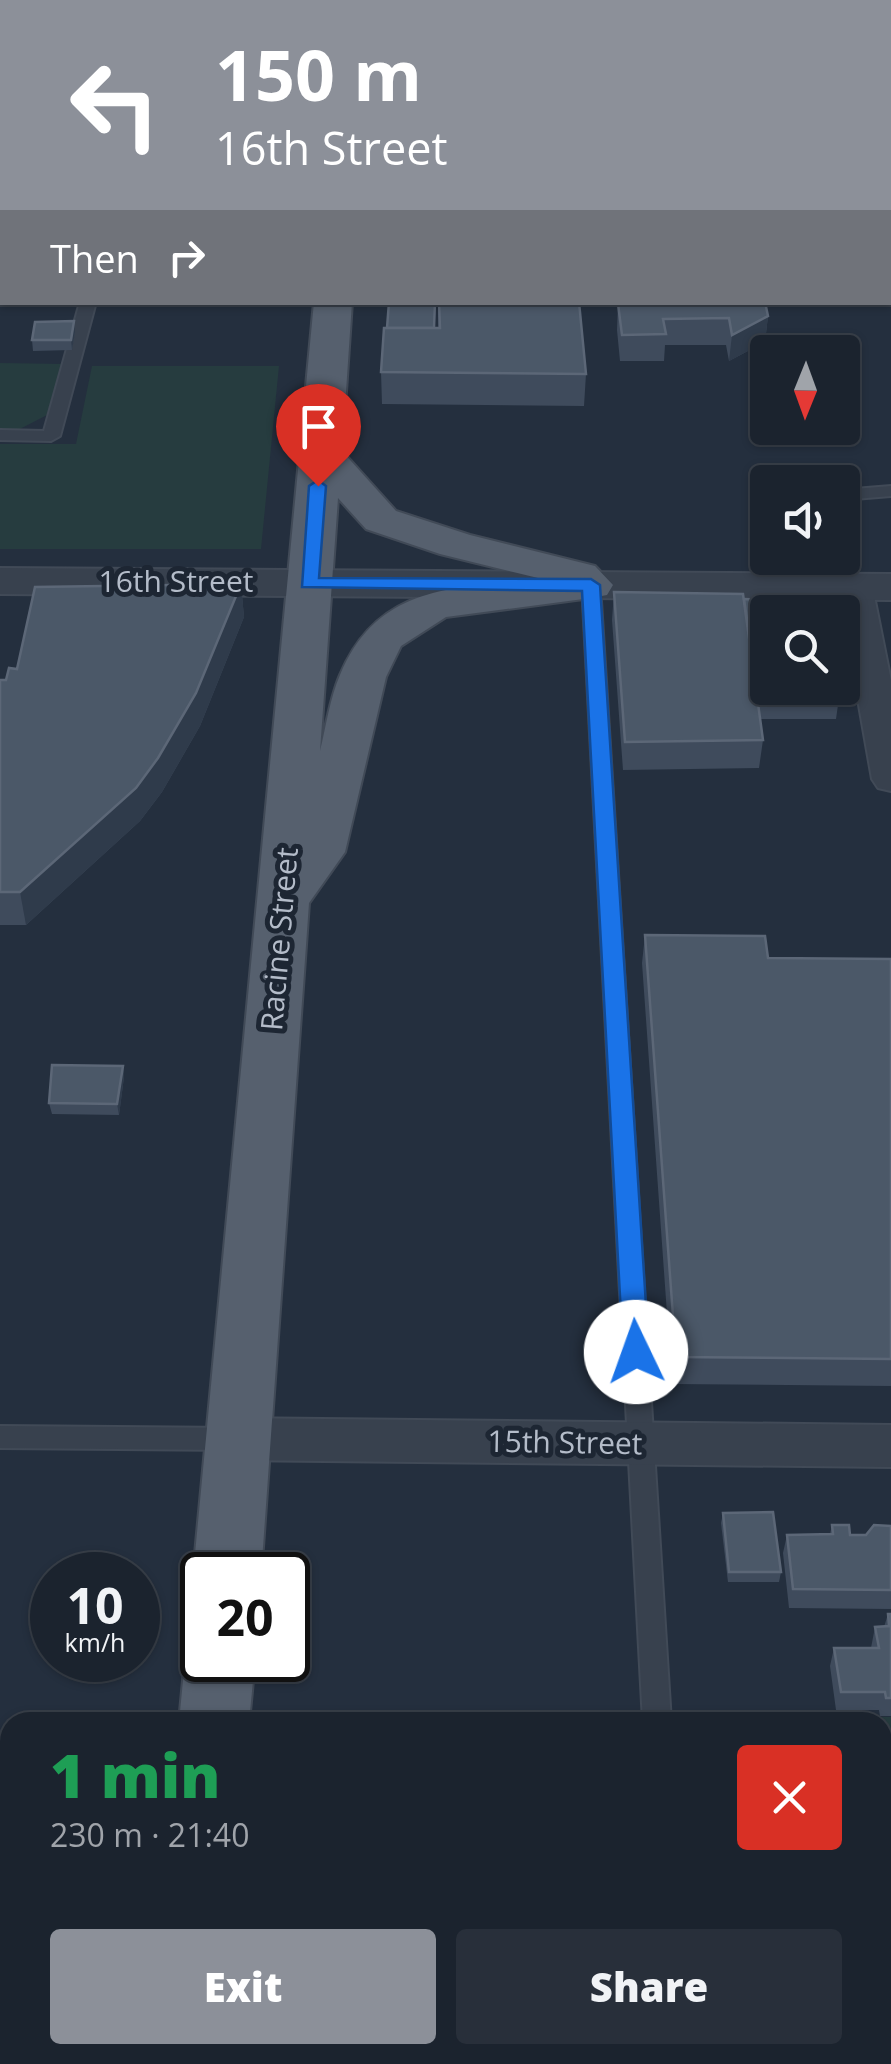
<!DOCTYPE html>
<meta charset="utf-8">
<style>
:root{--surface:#1b232e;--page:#282f3a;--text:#f1f3f6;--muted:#a0a4aa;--line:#39404a;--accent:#8c9099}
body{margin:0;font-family:"Open Sans",sans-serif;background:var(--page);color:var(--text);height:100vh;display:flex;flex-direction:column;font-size:38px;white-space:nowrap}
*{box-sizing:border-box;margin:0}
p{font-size:32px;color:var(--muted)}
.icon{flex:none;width:55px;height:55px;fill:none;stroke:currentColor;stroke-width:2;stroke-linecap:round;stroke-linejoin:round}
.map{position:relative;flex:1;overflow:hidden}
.panel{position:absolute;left:0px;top:1712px;width:892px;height:352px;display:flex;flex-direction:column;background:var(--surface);border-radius:30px 30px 0 0;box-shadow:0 2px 8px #0004,0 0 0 2px var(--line)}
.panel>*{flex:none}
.guide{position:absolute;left:0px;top:0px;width:892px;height:305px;box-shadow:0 2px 8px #0004,0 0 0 2px var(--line);background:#8c9099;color:#fff;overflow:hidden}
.needle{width:65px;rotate:181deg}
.fabs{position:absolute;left:750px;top:335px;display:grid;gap:20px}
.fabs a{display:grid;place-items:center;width:110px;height:110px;border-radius:10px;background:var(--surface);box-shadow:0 2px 8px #0004,0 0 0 2px var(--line);font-size:50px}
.speed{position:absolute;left:30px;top:1552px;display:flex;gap:20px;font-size:50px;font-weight:700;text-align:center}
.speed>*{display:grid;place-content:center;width:130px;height:130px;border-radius:50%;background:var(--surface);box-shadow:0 2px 8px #0004,0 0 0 2px var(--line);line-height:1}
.speed small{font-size:25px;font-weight:400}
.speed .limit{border:5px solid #111;border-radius:15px;background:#fff;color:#111}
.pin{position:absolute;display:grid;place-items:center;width:85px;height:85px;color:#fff;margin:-102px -42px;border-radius:50% 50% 50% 0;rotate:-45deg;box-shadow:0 0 10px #0007}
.pin .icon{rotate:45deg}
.me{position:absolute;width:110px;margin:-55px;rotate:357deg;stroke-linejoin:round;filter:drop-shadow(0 0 8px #0008)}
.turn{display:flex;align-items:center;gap:35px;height:210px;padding:0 50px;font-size:45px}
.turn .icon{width:130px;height:130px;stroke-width:2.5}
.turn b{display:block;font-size:70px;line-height:85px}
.then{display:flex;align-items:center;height:95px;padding:0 50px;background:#0003;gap:20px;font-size:38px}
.round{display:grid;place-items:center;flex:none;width:105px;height:105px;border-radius:10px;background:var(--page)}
.headline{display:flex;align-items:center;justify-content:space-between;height:170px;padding:0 50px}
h1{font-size:60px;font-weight:800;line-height:75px;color:#1e9e55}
.primary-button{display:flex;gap:20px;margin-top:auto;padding:20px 50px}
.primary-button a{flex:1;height:115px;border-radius:10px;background:var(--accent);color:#fff;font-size:40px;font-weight:800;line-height:115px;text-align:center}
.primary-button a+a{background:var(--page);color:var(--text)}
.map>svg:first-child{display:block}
.green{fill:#263c3f}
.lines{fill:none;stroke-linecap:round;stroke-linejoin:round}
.service-casing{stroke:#414a57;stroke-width:4}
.minor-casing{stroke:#414a57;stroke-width:4}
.tertiary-casing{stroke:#414a57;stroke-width:4}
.primary-casing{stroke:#414a57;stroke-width:4}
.service{fill:#38414e;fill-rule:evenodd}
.minor{fill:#38414e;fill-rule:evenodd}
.tertiary{fill:#38414e;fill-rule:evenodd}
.primary{fill:#56606e;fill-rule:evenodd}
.wall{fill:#3f4b5c}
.shaded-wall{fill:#2f3b4b}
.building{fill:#4b5868;stroke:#5c6777;stroke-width:2.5}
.route{fill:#1a73e8;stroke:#114b97;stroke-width:2.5}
.labels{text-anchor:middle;stroke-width:10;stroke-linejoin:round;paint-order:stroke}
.street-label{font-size:30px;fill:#b4bcc9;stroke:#1d2633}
</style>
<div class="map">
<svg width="891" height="2064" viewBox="0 0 891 2064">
<rect width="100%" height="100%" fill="#242f3e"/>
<g class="green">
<path d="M0,363L64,364L47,415L16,431H0Z"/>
<path d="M92,366H279L261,549H0V444H76Z"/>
<path d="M672,1714L891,1717V1959H882V1722H673Z"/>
</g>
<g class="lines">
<g class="service-casing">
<g id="service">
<path d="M80,302H96L60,436L51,441L0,440V430L44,431Z"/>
<path d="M891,486V496L842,500V490Z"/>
<path d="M796,558H814L818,586L816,590L809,592L800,586Z"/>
<path d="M591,579L600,585L671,1722H643L582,585Z"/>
<path d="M0,1426L236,1428L245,1431L249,1439L245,1447L236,1450L0,1448Z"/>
<path d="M659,2055H691L692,2064H660Z"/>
</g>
</g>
<g class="minor-casing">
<g id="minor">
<rect x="0" y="68" width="2" height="16"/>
<path d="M855,576L867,579L872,586L891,681V791L878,788L872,779L838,586L843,579Z"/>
<path d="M239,1418L891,1425V1467L239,1460L221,1454L214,1439L221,1424Z"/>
</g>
</g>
<g class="tertiary-casing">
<path id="tertiary" d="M0,568L891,574V600L0,594Z"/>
</g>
<g class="primary-casing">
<g id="primary">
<rect x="342" y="0" width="32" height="2"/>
<path d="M314,302H352L342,451L396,511L470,535L595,566L613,585L607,595L591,598L446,617L401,646L386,677L345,852L309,903L261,1575H202V1595L193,1575ZM338,498L366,529L440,554L538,578C453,589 378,584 340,675C330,698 326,726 320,751Z"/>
<path d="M202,1635V1660H255L249,1722H179L185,1660L196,1638Z"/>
<path d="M146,2055H224L223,2064H145Z"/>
</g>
</g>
<use href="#service" class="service"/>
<use href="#minor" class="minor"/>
<use href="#tertiary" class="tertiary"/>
<use href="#primary" class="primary"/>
</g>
<g class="wall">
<path d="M220,0H294L293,2H220Z"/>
<rect x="0" y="22" width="2" height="38"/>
<rect x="0" y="83" width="2" height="36"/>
<rect x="0" y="134" width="2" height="116"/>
<rect x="0" y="267" width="2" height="19"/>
<path d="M438,302H579L586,374L584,406L382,404L381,372L435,328H438Z"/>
<path d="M646,302H765L768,316L765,342L729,361L726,345H665L664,361H620L617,330L618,304Z"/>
<path d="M75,332L72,350L33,351L32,340Z"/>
<path d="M241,584L244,617L200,726L162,792L140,821L26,925H0V680H6L17,669Z"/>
<path d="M614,592L826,602L824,612H768L839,698L836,719H760L763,740L759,768L623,770L612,620Z"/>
<path d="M645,935L768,958L891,959V1386L672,1384L642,963Z"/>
<path d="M123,1066L124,1077L119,1115L52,1114L49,1103Z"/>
<path d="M723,1513L781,1572L779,1582H728L721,1523Z"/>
<path d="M832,1525L850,1535H866L891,1526V1609L789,1608L783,1553L787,1535L830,1534Z"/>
<path d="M888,1614H891V1716H880L879,1710H836L830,1666L834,1648H871L875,1627H884Z"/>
<path d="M891,1979V2027L888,1988Z"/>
</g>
<g class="shaded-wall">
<path d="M768,316L765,342L729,361L732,335Z"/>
<path d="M74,321L75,332L72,350L71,340Z"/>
<path d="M241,584L244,617L200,726L162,792L140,821L26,925L20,892Z"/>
<path d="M123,1066L124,1077L119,1115L117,1104Z"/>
</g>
<g class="building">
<rect x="33" y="0" width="69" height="2"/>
<rect x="0" y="22" width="2" height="20"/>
<rect x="890" y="70" width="1" height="55"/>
<rect x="0" y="83" width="2" height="18"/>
<rect x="0" y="134" width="2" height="18"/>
<rect x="0" y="165" width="2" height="19"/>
<path d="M0,198H2V225L1,231Z"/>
<path d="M389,302H435L434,328H387Z"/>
<path d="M439,302H579L586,374L381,372L384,328H440Z"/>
<path d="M652,302H765L768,316L732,335L729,318L663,319L666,334L622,335L618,304Z"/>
<path d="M74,321L71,340H32L35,322Z"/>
<path d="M241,584L196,693L158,758L136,788L20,892H0V680H6L9,668L17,669L35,587Z"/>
<path d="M614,592L743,594L763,740L625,742Z"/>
<path d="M744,599L826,602L823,612H768V688H837L839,698L759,699Z"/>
<path d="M645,935L765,936L768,958L891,959V1359L676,1357Z"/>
<path d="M52,1065L123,1066L117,1104L49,1103Z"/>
<path d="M773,1512L781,1572H729L723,1513Z"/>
<path d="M832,1525H849L850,1535H866L874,1525L891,1526V1590L793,1589L787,1535L833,1534Z"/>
<path d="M888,1614H891V1698H886L885,1692H841L834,1648H879L875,1627L889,1626Z"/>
</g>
<path class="route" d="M318,480L326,486L319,578L591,579L600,585L649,1352L645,1360L636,1363L627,1360L623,1352L582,591L302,587L309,486Z"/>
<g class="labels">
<g class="street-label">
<text x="176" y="592">16th Street</text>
<text transform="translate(280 939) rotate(-85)" y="10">Racine Street</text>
<text transform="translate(565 1443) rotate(1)" y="10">15th Street</text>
</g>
</g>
</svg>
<div class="fabs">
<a><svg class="needle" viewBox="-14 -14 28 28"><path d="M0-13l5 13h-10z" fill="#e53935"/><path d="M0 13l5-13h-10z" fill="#a0a4aa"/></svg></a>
<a><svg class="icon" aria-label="sound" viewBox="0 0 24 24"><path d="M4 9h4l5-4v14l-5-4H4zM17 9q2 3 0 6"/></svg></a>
<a><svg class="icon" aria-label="search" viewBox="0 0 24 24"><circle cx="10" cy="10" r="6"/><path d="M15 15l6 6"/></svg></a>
</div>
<div class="speed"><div>10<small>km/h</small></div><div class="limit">20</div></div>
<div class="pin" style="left:318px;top:486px;background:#d93025"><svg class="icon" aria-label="arrive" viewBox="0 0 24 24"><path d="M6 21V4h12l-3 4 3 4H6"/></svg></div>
<svg class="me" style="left:636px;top:1352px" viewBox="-20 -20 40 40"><circle r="19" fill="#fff"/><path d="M0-13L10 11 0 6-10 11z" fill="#1a73e8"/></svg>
<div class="guide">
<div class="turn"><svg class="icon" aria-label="left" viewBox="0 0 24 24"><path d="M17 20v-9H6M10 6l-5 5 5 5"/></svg><div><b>150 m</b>16th Street</div></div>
<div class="then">Then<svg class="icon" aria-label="right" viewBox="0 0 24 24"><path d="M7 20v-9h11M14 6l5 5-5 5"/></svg></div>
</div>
<section class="panel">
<div class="headline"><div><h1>1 min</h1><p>230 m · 21:40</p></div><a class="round" style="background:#d93025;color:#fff"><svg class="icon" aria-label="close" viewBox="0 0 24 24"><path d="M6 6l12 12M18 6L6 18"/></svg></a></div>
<div class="primary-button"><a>Exit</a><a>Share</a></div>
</section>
</div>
